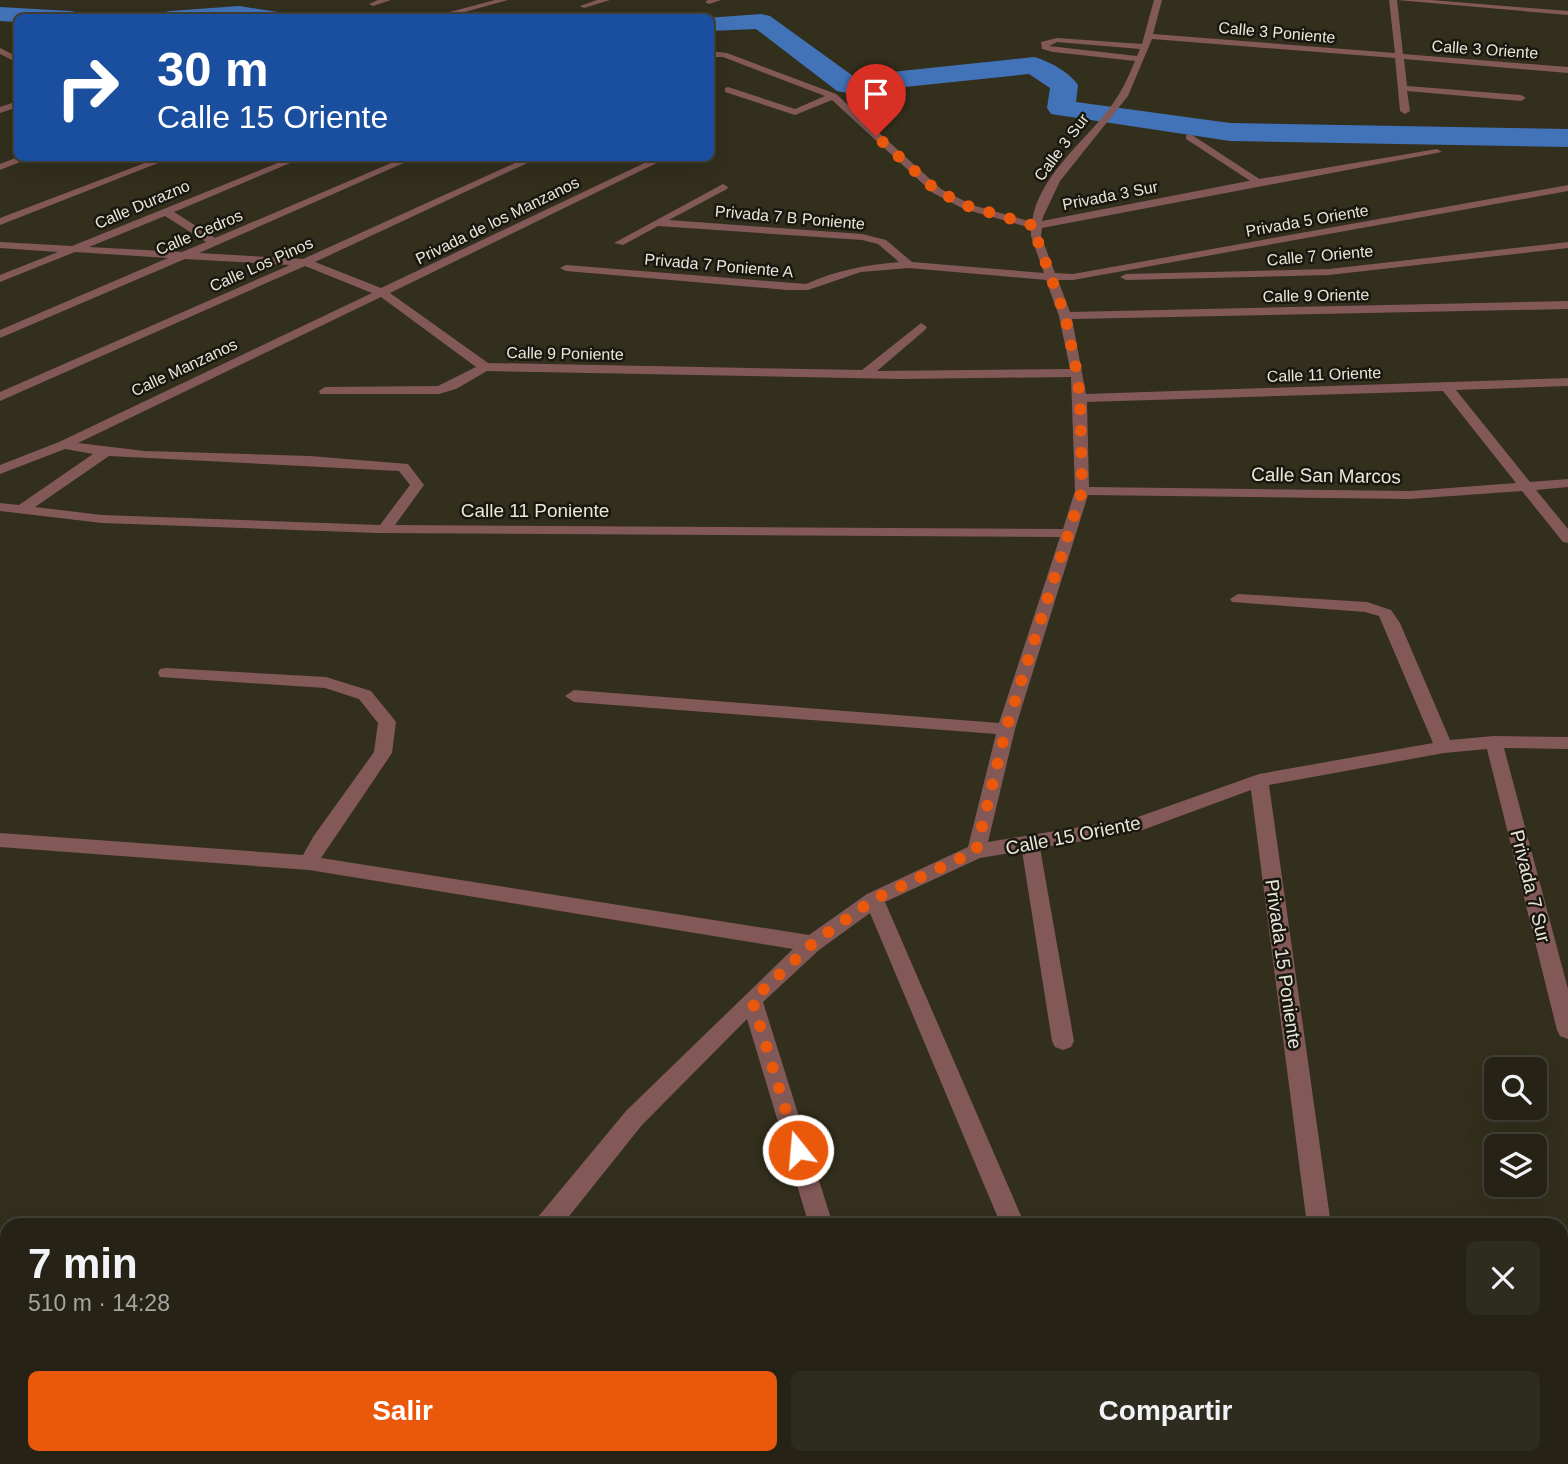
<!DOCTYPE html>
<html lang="es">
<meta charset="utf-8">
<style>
:root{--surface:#262316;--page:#2e2b1f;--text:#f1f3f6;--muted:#a4a4a1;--line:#424035;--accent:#ea580c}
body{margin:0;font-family:Helvetica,sans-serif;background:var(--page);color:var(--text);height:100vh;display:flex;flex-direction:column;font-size:26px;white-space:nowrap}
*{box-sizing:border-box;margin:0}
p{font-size:23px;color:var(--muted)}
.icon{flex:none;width:38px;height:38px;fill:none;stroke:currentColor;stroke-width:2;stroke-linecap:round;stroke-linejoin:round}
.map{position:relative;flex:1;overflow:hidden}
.drawer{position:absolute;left:0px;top:1218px;width:1568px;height:247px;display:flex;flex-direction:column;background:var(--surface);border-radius:21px 21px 0 0;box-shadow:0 7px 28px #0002,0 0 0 2px var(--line)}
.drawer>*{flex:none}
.top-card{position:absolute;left:14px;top:14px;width:700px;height:147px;border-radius:10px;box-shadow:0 7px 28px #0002,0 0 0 2px var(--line);background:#1a4fa0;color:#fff;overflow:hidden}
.tools{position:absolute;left:1484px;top:1057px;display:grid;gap:14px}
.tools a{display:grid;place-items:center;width:63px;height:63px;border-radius:10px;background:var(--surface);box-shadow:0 7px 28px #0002,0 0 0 2px var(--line);font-size:35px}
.pin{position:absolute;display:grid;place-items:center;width:60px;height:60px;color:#fff;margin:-72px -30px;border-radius:50% 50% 50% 0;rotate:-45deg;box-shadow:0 0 7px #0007}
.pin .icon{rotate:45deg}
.me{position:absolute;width:77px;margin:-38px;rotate:343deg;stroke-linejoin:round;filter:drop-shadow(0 0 5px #0008)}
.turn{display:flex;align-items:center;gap:24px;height:147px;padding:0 28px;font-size:32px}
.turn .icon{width:91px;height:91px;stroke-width:2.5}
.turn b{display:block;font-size:49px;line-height:60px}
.round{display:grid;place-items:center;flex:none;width:74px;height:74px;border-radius:10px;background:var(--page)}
.overview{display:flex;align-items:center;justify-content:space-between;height:119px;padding:0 28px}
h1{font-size:42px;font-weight:600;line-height:52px}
.cta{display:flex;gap:14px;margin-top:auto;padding:14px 28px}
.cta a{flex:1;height:80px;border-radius:10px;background:var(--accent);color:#fff;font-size:28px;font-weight:600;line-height:80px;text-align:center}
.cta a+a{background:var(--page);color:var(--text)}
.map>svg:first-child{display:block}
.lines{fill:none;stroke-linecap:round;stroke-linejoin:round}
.river{fill:#4273b9;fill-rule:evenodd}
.service{fill:#825957;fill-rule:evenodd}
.minor{fill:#825957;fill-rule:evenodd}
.route{stroke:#ea580c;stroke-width:12;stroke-dasharray:0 21.6}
.labels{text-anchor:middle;stroke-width:5;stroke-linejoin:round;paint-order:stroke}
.far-street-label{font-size:16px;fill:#e8e5da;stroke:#19170f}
.street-label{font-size:19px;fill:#e8e5da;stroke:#19170f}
</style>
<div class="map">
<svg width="1568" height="1464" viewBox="0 0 1568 1464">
<rect width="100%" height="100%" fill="#332f1d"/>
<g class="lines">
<g class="river">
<path d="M239,6L284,13L287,18H158L161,13L170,11Z"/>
<path d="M0,7L71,11L80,13L83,18H18V22L0,21Z"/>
<path d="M761,14L770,16L853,76L1034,57C1049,61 1069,72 1078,85L1076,102L1230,123L1568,129V147L1230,141L1051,114L1047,108L1050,88L1029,74L847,93L837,91L756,29L710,31V18H706Z"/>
</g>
<path class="service" d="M1186,135H1192L1264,182L1255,184L1186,139Z"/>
<g class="minor">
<path d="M378,0H391L373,6L369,4Z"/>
<path d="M495,0H508L443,18H427Z"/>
<path d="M597,0H610L584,8L580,6Z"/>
<path d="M708,0H721L709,4L705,2Z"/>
<path d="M1154,0H1162L1153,34L1395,53L1389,0H1397L1403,54L1568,67V73L1404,59L1407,86L1521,95L1526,98L1521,101L1407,91L1410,111L1405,114L1400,111L1395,58L1152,39L1128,96L1060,181L1043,217L1042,221L1259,179L1437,149L1442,152L1042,228L1041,236L1055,273L1073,274L1568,185V191L1073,280H1058L1070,312L1568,301V309L1072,319L1086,394L1568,378V386L1456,390L1530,482L1568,479V487L1536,490L1568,529V543L1563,542L1522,491L1410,499L1088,495L1015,729L988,842L1135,818L1259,774L1433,743L1379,616L1365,612L1232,602L1230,599L1238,594L1367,602L1391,610L1400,623L1450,740L1494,736L1568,737V749L1504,748L1568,989V1039L1560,1036L1557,1030L1487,749L1444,753L1269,785L1331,1225H1307L1251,790L1137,832L1040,848L1074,1041L1071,1047L1063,1050L1055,1047L1052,1041L1022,851L980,858L885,902L1025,1225H1001L870,913L819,950L763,1002L833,1225H809L747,1019L642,1125L562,1225H535L538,1217L626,1111L793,949L309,870L0,847V833L303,855L313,837L374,752L378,723L359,699L325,688L160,677L158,673L160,669L166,668L326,677L371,691L393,718L396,722L392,753L321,858L809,935L867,894L968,847L996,734L574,702L565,696L574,690L999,723L1060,537L378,533L102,523L0,511V503L19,505L93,454L65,449L0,474V465L59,442L372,293L305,266L0,401V392L290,265L185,259L0,338V330L168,258L75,252L0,282V275L58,252L0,248V242L72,246L290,158H302L174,212L215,238L403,158H415L199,253L303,259L526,158H538L315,262L381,288L655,158H667L390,293L488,363L862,370L921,323L927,327L925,330L877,371L1070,369L1059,316L1046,280L909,268L861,272L808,290H787L566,271L560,268L566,265L806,284C837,270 866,265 899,262L878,244L862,240L658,226L623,245L614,243L723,184L728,187L727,189L669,220L862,234L886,240L912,262L1044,273L1031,236V228L964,209L933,193L832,100L795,115L725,92V88L728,87L795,109L825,96L723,57H710V51L727,53L836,94L941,189L972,205L1032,222C1038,177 1083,143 1109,109C1120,95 1128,78 1135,61L1053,52L1042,49L1041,42L1057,38L1142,44ZM1057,42L1140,49L1137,56L1049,46ZM165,216L206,242L182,252L89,247ZM381,297L476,367L438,386L325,387L319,391L320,394H439L456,389L487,371L900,379L1071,377L1075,491L1063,529L395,525L424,485L408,464L310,456L145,451L78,443ZM1443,391L1516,483L1410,491L1089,487L1087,402ZM109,456L399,471L410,485L380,525L102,515L35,507Z"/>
<path d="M1397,0H1431L1568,11V15Z"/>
<path d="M0,48L18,57V63L0,54Z"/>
<path d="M18,101V107L0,113V107Z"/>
<path d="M18,157L30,158L0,170V164Z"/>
<path d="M158,158H171L0,225V218Z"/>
<path d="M1568,242V248L1329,275L1126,280L1120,277L1126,274L1329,269Z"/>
<path d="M349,1458H379L376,1464H346Z"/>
<path d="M879,1458H906L909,1464H881Z"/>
<path d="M1097,1458H1125L1128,1464H1100Z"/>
<path d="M1315,1458H1341L1342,1464H1314Z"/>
</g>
</g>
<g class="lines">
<path class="route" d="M798,1150L752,1000L812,944L874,899L976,851L1006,729L1082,491L1080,398L1077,373L1065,316L1036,236L1035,226L968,206L937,191L876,136"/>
</g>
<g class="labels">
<g class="far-street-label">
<text transform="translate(1277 32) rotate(5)" y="6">Calle 3 Poniente</text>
<text transform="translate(1485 49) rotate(4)" y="6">Calle 3 Oriente</text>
<text transform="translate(1061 147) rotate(-53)" y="6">Calle 3 Sur</text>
<text transform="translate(1110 195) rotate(-11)" y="6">Privada 3 Sur</text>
<text transform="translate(142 204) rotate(-23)" y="6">Calle Durazno</text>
<text transform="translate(790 217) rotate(5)" y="6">Privada 7 B Poniente</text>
<text transform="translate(497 220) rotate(-26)" y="6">Privada de los Manzanos</text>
<text transform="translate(1307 220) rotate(-10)" y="6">Privada 5 Oriente</text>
<text transform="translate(199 232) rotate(-23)" y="6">Calle Cedros</text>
<text transform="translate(1320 255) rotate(-5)" y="6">Calle 7 Oriente</text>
<text transform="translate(261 264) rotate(-24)" y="6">Calle Los Pinos</text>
<text transform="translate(719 265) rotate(5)" y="6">Privada 7 Poniente A</text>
<text transform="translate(1316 295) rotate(-1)" y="6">Calle 9 Oriente</text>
<text transform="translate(565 353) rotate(1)" y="6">Calle 9 Poniente</text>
<text transform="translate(184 367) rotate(-25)" y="6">Calle Manzanos</text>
<text transform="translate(1324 374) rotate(-2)" y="6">Calle 11 Oriente</text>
</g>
<g class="street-label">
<text transform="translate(1326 475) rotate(1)" y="7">Calle San Marcos</text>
<text x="535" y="517">Calle 11 Poniente</text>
<text transform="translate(1073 835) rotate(-11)" y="7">Calle 15 Oriente</text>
<text transform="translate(1531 886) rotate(76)" y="7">Privada 7 Sur</text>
<text transform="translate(1284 964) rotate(82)" y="7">Privada 15 Poniente</text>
</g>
</g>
</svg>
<div class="tools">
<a><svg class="icon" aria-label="search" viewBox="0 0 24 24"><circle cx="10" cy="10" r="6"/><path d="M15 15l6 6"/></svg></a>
<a><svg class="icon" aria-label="layers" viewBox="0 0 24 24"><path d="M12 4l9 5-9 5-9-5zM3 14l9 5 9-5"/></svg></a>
</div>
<div class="pin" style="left:876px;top:136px;background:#d93025"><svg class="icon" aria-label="arrive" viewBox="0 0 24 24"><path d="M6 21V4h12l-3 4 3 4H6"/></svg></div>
<svg class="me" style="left:798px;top:1150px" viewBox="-20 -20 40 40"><circle r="17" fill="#ea580c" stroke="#fff" stroke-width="3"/><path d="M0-11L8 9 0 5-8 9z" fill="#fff"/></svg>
<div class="top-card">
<div class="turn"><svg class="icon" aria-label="right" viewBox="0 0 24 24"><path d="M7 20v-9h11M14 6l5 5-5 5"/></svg><div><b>30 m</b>Calle 15 Oriente</div></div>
</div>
<section class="drawer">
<div class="overview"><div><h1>7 min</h1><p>510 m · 14:28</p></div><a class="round"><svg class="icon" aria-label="close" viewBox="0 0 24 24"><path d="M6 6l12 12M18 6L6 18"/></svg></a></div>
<div class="cta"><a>Salir</a><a>Compartir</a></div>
</section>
</div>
